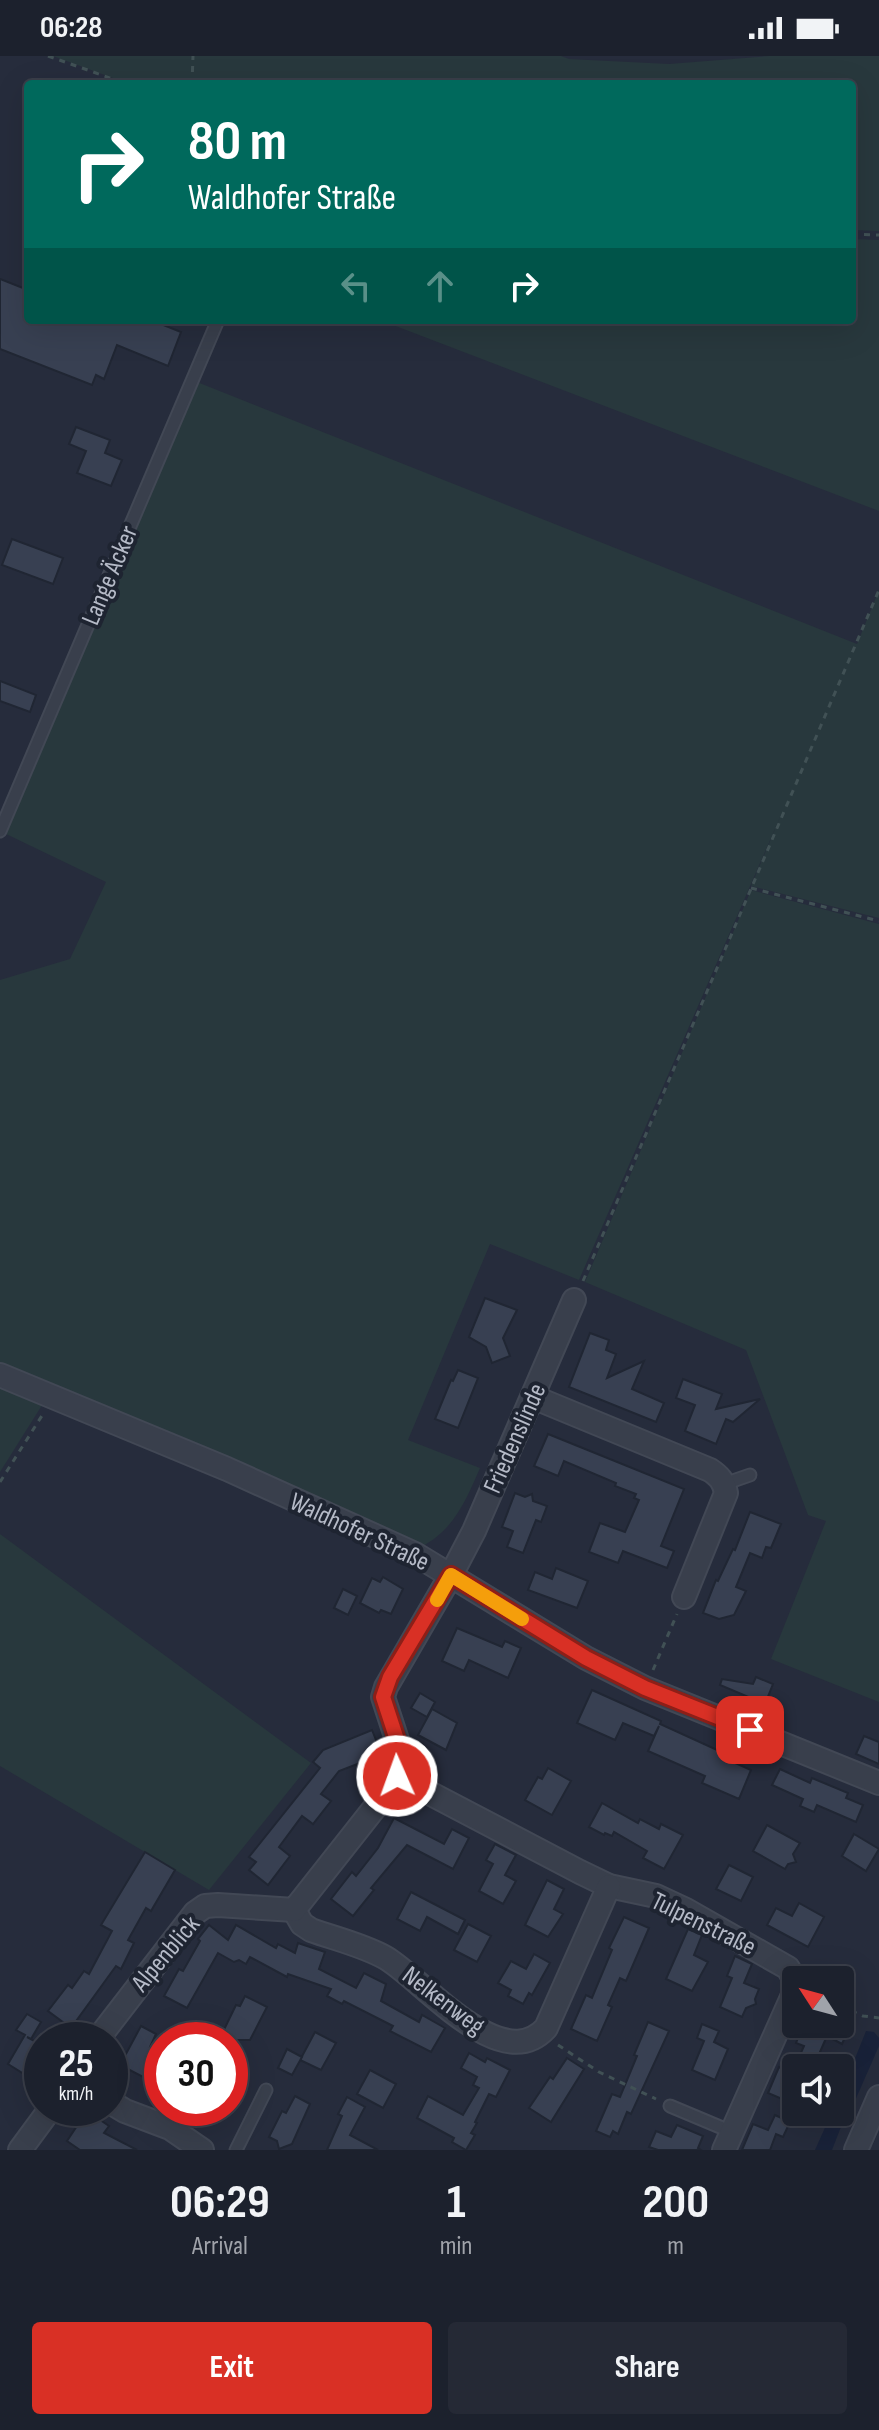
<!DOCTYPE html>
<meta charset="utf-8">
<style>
:root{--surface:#1c212d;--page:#252935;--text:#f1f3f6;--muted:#a0a3aa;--line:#3a3e49;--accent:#d93025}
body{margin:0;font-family:"Sofia Sans Condensed",sans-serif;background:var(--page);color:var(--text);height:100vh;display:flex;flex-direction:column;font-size:30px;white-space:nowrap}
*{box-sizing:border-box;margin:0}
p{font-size:26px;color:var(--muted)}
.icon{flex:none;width:44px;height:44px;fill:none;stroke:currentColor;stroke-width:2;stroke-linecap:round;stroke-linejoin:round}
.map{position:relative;height:2094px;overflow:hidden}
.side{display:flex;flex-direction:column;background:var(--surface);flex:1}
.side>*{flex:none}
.guide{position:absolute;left:24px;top:24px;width:832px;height:244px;border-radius:8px;box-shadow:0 8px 32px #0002,0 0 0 2px var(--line);background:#00695c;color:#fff;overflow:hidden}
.needle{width:52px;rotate:306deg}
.controls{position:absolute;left:782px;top:1910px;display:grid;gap:16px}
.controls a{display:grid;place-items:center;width:72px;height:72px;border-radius:8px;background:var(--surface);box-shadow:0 8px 32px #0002,0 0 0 2px var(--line);font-size:40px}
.speed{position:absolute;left:24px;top:1966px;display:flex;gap:16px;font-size:40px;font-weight:700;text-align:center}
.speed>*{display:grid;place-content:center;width:104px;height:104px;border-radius:50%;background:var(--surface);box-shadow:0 8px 32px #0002,0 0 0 2px var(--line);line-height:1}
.speed small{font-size:20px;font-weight:400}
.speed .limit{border:12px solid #d22;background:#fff;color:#111}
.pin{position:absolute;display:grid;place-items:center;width:68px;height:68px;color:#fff;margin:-34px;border-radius:16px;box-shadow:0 4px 12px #0006}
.me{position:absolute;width:88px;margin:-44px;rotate:358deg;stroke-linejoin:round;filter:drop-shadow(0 0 6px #0008)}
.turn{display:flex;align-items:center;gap:28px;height:168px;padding:0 32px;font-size:36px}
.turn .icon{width:104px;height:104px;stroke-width:2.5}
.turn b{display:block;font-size:56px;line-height:68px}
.lanes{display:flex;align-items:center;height:76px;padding:0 32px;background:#0003;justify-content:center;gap:40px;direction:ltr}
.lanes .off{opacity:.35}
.eta{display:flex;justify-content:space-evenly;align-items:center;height:136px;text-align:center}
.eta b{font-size:48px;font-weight:700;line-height:56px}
.cta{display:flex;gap:16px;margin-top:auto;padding:16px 32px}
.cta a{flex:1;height:92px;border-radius:8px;background:var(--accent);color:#fff;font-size:32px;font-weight:700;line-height:92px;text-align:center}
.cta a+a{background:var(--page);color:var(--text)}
.status{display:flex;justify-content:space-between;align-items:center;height:56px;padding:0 40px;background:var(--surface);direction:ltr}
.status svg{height:22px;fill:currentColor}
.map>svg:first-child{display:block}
.green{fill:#28383d}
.water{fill:#192239}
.building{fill:#384052;stroke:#202633;stroke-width:2}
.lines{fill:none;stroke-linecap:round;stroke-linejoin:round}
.lane-casing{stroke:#424855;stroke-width:15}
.street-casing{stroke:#424855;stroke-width:26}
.path{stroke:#415155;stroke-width:3;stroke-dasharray:6 6;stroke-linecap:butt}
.lane{stroke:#393f4c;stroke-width:11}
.street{stroke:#393f4c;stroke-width:22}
.route-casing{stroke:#8d1f18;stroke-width:20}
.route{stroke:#d93025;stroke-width:14}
.slow{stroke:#f59e0b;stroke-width:14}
.labels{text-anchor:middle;stroke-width:8;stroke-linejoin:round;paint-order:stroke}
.street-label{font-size:26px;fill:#b5bac7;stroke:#1e2431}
</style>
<div class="status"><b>06:28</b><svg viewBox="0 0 49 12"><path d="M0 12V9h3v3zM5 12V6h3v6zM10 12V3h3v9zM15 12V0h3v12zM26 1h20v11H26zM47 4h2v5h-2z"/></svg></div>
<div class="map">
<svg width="879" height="2094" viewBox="0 0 879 2094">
<rect width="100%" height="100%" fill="#262c3c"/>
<g class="green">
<path d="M53,0H561L569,3L669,8L769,0H879V175L852,174V28H129Z"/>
<path d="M852,183L879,184V455L380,264H852Z"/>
<path d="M197,326L857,588L879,534V862L751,830L784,752L579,1224L490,1188L408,1384L480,1412C466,1444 454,1474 421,1491L0,1310V924L70,903L106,826L4,777Z"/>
<path d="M751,834L879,868V1646L771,1603L826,1465L808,1459L746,1294L585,1226Z"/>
<path d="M0,1328L44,1346L0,1416Z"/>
<path d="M0,1478L311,1707L209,1834L0,1710Z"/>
</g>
<g class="water">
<path d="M866,1975L874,1976L879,1982V1990L854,2047L845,2046L840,2040Z"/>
<path d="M840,2055L846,2058L832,2094H815L832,2056Z"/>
</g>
<g class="building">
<path d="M0,223L28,234V264H151L181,276L168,310L117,289L104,323L96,319L92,329L0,293Z"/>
<path d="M76,371L110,384L105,397L122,404L111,430L77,417L86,395L69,388Z"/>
<path d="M12,483L63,502L53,528L2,509Z"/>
<path d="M0,625L36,639L30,656L0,645Z"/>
<path d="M485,1242L517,1254L503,1282L510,1300L492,1307L486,1291L469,1281Z"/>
<path d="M590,1277L609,1284L606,1294L616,1298L607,1322L644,1305L632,1333L664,1347L656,1366L569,1331Z"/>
<path d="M458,1314L478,1322L458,1372L435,1363L451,1324L453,1325Z"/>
<path d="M683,1323L722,1338L716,1353L760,1343L733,1366L726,1363L716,1388L685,1375L695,1349L676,1342Z"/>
<path d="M548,1378L684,1433L661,1490L674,1495L667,1512L623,1495L618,1507L589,1496L600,1467L625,1476L639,1444L634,1442L636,1438L615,1430L616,1427L564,1405L558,1420L534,1410Z"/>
<path d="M515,1437L525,1441L532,1438L533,1445L547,1450L541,1466L536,1464L523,1497L507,1491L513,1475L502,1471Z"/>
<path d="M750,1456L781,1468L771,1492L766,1491L762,1502L750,1497L736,1531L746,1535L734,1559L719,1563L703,1557L716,1524L718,1525L733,1493L735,1494Z"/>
<path d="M556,1512L588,1525L577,1552L528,1534L535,1516L552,1523Z"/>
<path d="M383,1521L403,1533L391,1558L381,1554L379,1557L360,1547L372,1522L380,1526Z"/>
<path d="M343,1533L357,1540L348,1559L334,1552Z"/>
<path d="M457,1572L502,1591L505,1585L521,1592L508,1622L469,1604L464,1615L442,1605Z"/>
<path d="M756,1621L773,1628L765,1648L720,1629L722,1623L753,1628Z"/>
<path d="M592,1634L661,1665L660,1668L726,1698L724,1702L751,1714L739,1743L702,1727L705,1720L648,1695L659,1670L654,1680L623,1667L615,1684L577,1667Z"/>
<path d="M420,1637L435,1646L427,1661L411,1652Z"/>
<path d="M432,1653L457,1667L446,1694L418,1679Z"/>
<path d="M372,1674L382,1699L375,1701L377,1705L362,1710L360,1707L339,1715L321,1738L331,1745L313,1768L302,1760L279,1791L290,1800L268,1829L249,1814L256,1806L249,1801L320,1712L313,1706L323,1694Z"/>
<path d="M864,1680L879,1686V1708L856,1698Z"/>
<path d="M548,1712L571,1725L552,1759L525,1744L538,1721L542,1723Z"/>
<path d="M780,1713L810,1727L812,1722L848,1737L846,1742L863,1749L856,1766L817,1749L814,1756L800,1750L803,1743L772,1729Z"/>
<path d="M602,1747L638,1767L640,1763L659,1773L661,1768L683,1779L664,1813L643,1802L647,1795L614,1776L612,1780L605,1777L604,1779L589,1771Z"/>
<path d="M394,1762L444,1788L452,1773L469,1782L453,1813L407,1789L371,1832L374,1834L353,1860L331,1843L352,1816L356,1820L378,1792Z"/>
<path d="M767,1769L800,1787L793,1798L796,1806L788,1808L785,1813L753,1795Z"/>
<path d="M854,1778L879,1793L866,1815L842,1800Z"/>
<path d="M495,1788L516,1799L505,1819L516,1825L503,1848L479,1835L493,1808L486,1804Z"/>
<path d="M145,1796L175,1814L151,1855L146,1852L128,1884L134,1887L121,1913L116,1910L71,1972L48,1955L68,1929L72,1932L84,1915L89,1918L112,1875L101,1869Z"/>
<path d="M729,1809L753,1821L741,1845L716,1833Z"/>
<path d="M547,1824L564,1833L554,1853L563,1858L548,1881L525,1869Z"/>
<path d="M411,1836L465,1864L458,1878L427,1861L420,1875L397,1863Z"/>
<path d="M799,1847L824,1861L808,1891L767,1869L776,1852L792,1860Z"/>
<path d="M624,1861L649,1872L626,1925L620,1922L608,1949L612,1951L597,1985L571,1973L586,1939L592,1942L612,1894L609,1892Z"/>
<path d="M468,1868L491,1880L477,1906L454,1894Z"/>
<path d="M209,1869L228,1884L236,1869L276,1892L278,1888L295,1897L298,1887L325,1896L319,1913L356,1932L364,1917L386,1928L381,1945L419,1966L422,1959L445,1972L431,1996L390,1975L393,1970L344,1945L342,1948L327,1940L331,1933L288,1918L287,1921L250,1901L246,1908L239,1904L234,1906L218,1897L187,1952L164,1940L179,1913L183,1915L200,1885L198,1883Z"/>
<path d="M688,1873L702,1879L694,1899L708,1906L692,1935L666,1923Z"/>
<path d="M534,1898L550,1907L532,1939L529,1937L523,1948L508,1940L511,1934L498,1927L511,1905L526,1913Z"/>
<path d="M735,1900L752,1908L744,1927L759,1933L755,1943L756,1948L746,1952L742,1961L720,1951L732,1922L727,1920Z"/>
<path d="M245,1940L267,1951L250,1984H219L236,1949L240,1950Z"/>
<path d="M27,1958L41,1966L31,1983L27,1981L42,1989V2007L32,2023L8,2008L25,1979L16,1974Z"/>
<path d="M648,1966L669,1975L631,2058L627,2056L618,2078L613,2075L610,2081L596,2075L612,2038L620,2041L637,2000L634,1999Z"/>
<path d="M702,1968L719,1975L714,1986L728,1993L715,2024L692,2014L704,1985L697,1982Z"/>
<path d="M799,1968H851L842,1988L827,1980L813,2012H794L804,1990L796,1987L802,1972L810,1976L811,1973Z"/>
<path d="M141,1970L156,1978L150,1991L162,1997L154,2016L147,2013L143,2021L120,2009Z"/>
<path d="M315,1976L336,1987L321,2014L300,2004Z"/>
<path d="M287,1993L302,2001L292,2019L278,2012Z"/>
<path d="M469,1997L485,2006L487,2002L510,2014L496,2041L489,2038L475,2066L477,2067L471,2077L475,2079L466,2094L452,2086L454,2082L417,2062L428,2040L463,2059L479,2032L473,2029L477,2021L461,2012Z"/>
<path d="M567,2002L584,2013L551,2066L529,2052L550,2021L553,2023Z"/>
<path d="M779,2011L796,2018V2049L768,2037Z"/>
<path d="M370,2014L396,2028L383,2052L357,2038Z"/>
<path d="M295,2040L310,2048L292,2088L279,2093L277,2085L269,2081L282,2055L286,2057Z"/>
<path d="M347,2041L365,2051L350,2079L378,2094H327L342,2060L338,2058Z"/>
<path d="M87,2055L109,2070L104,2077L137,2094H80L67,2085Z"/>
<path d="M775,2059L790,2066L783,2081L776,2078L770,2094H742L753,2068L768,2074Z"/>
<path d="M677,2069L703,2080L698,2092L701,2094H658L649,2091L656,2075L671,2081Z"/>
</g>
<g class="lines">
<g class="lane-casing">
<g id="lane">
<path d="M0,775L218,264"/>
<path d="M724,1428L750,1419"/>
<path d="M670,2050L732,2076"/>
<path d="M236,2094L266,2034"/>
</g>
</g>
<g class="street-casing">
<g id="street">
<path d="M0,1319L227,1413L415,1498L586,1602L645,1632L879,1727"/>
<path d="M533,1341L710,1414C719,1420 724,1425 726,1437L684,1541"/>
<path d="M397,1720L580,1816L609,1830L656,1840L686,1854L788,1912L793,1921V1939L724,2094"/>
<path d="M294,1854L302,1868L311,1874C336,1883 363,1889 386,1902C423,1924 501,2021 546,1972L609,1830"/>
<path d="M97,1984L195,1857L205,1850L218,1849L294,1854L391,1731L397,1720L400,1693L383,1641L386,1631L451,1519L474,1475L574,1244"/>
<path d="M110,2046L125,2055L170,2072L202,2094"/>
<path d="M20,2094L51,2052"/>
<path d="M856,2094L879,2041"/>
</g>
</g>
<g class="path">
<path d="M48,0L127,28"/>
<path d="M192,28L193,0"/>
<path d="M852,178L879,179"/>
<path d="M751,832L879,865"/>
<path d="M583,1225L879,534"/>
<path d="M0,1426L43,1358"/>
<path d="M653,1614L677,1558"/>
<path d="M840,1950L863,1960L879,1962"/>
<path d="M558,1989L599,2016L656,2043"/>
</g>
<use href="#lane" class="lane"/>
<use href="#street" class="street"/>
</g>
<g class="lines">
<g class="route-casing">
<path id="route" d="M397,1720L400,1693L383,1641L390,1621L451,1519L586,1602L645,1632L750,1674"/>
</g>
<use href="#route" class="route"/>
<path class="slow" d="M437,1544L451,1519L522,1563"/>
</g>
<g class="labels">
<g class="street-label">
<text transform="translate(109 519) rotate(-67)" y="9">Lange Äcker</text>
<text transform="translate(514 1382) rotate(-66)" y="9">Friedenslinde</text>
<text transform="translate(360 1475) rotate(25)" y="9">Waldhofer Straße</text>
<text transform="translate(704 1867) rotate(26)" y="9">Tulpenstraße</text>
<text transform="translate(165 1897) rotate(-50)" y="9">Alpenblick</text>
<text transform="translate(444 1944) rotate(37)" y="9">Nelkenweg</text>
</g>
</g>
</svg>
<div class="controls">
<a><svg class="needle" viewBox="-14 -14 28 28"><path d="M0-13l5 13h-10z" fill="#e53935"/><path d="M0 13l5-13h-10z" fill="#a0a3aa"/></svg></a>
<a><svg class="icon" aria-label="sound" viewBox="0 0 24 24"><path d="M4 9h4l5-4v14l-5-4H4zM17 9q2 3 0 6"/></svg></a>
</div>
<div class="speed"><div>25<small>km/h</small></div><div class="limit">30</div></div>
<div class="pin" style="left:750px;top:1674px;background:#d93025"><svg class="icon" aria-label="arrive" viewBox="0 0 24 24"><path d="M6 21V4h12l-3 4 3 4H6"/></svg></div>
<svg class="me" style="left:397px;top:1720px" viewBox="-20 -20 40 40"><circle r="17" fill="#d93025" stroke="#fff" stroke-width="3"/><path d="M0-11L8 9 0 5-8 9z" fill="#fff"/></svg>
<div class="guide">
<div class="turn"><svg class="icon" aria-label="right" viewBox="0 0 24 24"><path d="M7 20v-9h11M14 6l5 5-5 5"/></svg><div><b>80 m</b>Waldhofer Straße</div></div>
<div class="lanes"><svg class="icon off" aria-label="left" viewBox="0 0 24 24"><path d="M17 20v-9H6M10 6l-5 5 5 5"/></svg><svg class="icon off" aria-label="ahead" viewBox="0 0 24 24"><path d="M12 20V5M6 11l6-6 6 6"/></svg><svg class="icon" aria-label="right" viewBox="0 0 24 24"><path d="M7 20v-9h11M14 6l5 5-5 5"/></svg></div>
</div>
</div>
<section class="side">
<div class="eta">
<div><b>06:29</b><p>Arrival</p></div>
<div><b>1</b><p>min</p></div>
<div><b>200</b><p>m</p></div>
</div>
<div class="cta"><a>Exit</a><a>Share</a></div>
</section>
